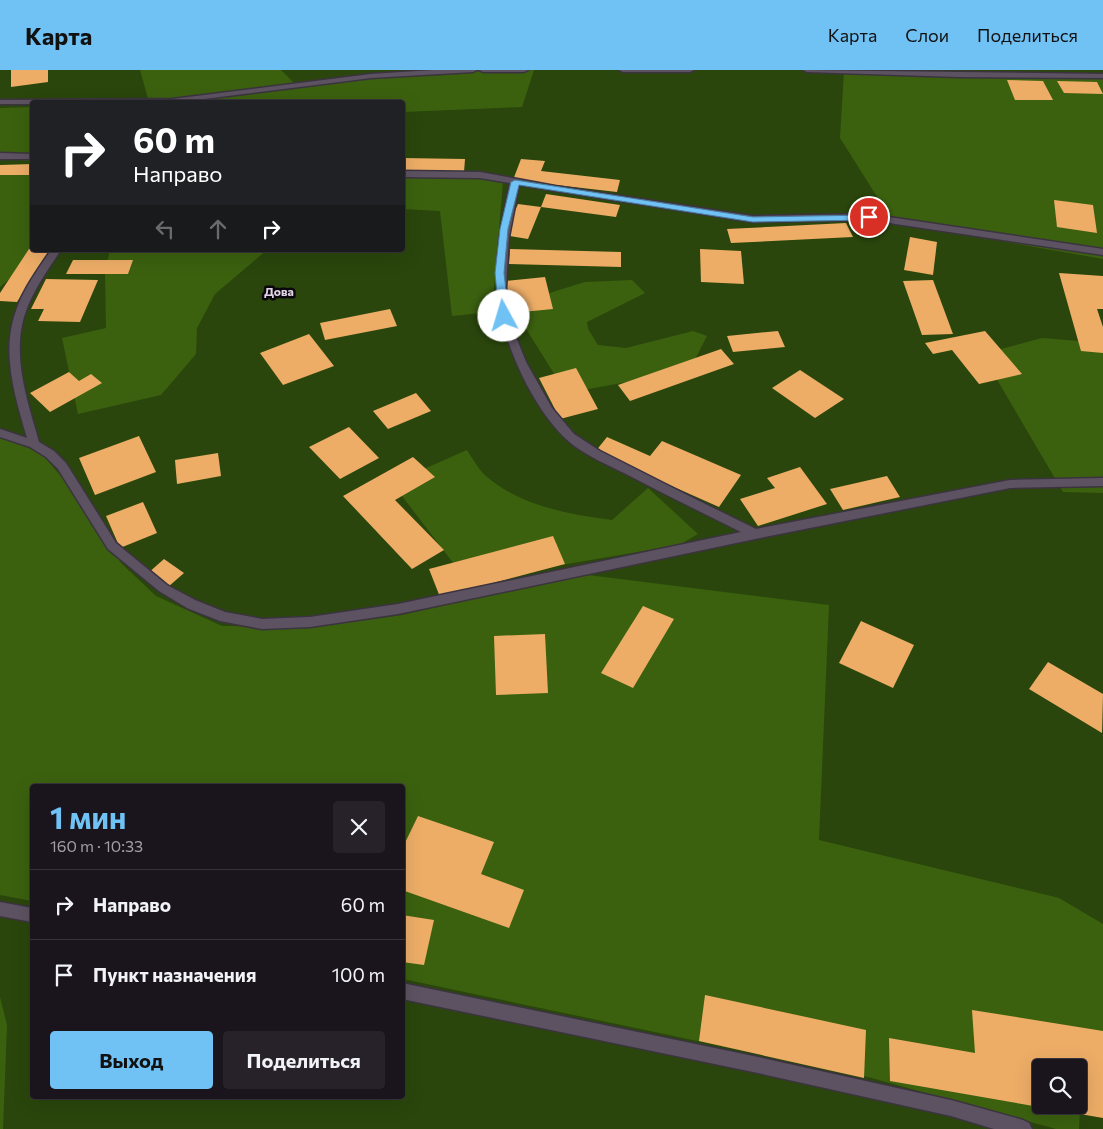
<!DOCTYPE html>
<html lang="ru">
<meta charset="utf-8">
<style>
:root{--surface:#1a141d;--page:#27212a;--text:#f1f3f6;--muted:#9f9ea4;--line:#38333b;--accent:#70c1f4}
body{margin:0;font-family:Commissioner,sans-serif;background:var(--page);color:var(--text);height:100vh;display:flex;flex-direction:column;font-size:19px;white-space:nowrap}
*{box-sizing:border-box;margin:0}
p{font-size:16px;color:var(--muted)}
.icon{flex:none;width:28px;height:28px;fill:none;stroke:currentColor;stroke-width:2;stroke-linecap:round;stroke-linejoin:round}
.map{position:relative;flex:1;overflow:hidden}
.side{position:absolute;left:30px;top:714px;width:375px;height:315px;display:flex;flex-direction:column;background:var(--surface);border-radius:5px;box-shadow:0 5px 20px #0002,0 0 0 1px var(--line)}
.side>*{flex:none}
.top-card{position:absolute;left:30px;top:30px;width:375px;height:152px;border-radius:5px;box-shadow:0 5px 20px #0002,0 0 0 1px var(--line);background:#202124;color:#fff;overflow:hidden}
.controls{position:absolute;left:1032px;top:989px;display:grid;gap:10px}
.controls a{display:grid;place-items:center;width:55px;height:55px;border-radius:5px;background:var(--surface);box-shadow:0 5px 20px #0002,0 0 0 1px var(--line);font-size:25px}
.pin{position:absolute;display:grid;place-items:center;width:42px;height:42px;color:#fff;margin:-21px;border:2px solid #fff;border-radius:50%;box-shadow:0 1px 5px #0007}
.me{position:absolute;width:55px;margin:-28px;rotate:354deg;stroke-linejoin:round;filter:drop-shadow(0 0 4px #0008)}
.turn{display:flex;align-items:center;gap:18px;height:105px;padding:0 20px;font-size:22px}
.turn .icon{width:65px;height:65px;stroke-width:2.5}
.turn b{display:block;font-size:35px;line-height:42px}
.lanes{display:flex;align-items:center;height:48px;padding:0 20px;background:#0003;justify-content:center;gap:25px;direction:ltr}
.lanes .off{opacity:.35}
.round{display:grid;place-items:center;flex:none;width:52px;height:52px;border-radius:5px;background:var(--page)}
.head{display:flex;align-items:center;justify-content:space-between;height:85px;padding:0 20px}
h1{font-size:30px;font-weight:700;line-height:38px;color:var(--accent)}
.action{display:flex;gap:10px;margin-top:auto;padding:10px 20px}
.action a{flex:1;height:58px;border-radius:5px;background:var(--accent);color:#111;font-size:20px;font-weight:700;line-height:58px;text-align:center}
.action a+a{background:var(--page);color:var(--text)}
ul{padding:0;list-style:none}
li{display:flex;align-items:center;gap:15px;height:70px;padding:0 20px;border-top:1px solid var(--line)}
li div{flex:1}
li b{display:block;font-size:19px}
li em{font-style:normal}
header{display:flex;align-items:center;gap:30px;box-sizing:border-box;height:70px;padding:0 25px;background:var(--accent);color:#111}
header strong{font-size:24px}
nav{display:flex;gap:28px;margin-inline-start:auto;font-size:18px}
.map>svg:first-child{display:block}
.green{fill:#2a460c;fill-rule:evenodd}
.forest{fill:#3b610f;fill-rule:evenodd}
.building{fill:#edad67;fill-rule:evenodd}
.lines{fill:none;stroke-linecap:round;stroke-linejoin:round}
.minor-casing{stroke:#3b343f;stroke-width:3}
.minor{fill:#5d5261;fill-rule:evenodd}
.route{fill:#70c1f4;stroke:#497d9f}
.labels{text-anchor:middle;stroke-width:5;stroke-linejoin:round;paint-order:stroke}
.far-quarter-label{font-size:12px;font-weight:bold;fill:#e1d4e6;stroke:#0a070c}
</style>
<header>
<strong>Карта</strong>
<nav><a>Карта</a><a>Слои</a><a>Поделиться</a></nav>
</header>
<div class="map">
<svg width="1103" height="1059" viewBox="0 0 1103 1059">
<rect width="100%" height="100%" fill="#231a27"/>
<path class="green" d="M0,0H1103V1059H0ZM32,32H402V180H32ZM32,716H402V1026H32ZM1041,998H1079V1035H1041Z"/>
<g class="forest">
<path d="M140,0H281L294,13L435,1L534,0L522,37L403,42L402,32H149Z"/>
<path d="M844,1L1103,7V189L893,152L840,68Z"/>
<path d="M32,37V91L0,89V38Z"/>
<path d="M17,101L32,105V180L28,193L0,217V102Z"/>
<path d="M473,107L503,112L492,242L452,246L440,141L403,139V108Z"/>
<path d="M110,180H267L215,224L197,258L196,284L161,325L78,344L62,268L106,258L105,201Z"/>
<path d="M632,210L645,223L587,252L588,259L598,275L626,278L693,261L707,266L689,301L566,323L525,257L530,229L585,212Z"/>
<path d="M1042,268L1103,273V423L1063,422L982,284Z"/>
<path d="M0,363L34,375L91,441L121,493L156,526L222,556L314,557L402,545L580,504L829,535L819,770L1059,828L1103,854V1014L1081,1016L1079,1059H1056L868,1007L403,909L402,716H32V831L0,825ZM1041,998H1079V1035H1041Z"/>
<path d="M467,380C473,389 478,399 486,406C520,436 568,444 612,450L648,418L698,464L679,475L467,511L392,413Z"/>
<path d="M0,927L7,955L3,1059H0Z"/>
</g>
<g class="building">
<path d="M11,0H48V12L11,17Z"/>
<path d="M1007,10L1043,11L1053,30H1015Z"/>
<path d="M1057,11L1097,12L1103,24L1064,23Z"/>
<path d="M402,88L465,89L464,102L402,101Z"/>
<path d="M521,89L545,91L541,101L620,110L617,122L513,110Z"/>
<path d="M32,94V105H0V95Z"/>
<path d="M546,124L620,135L616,147L541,137Z"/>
<path d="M1054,130L1093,135L1097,163L1057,157Z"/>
<path d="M518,134L541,137L528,169L504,165Z"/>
<path d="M846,153L853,167L731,173L727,159Z"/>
<path d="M910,167L937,172L933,205L904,200Z"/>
<path d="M29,179L50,180L17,232L0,231V223Z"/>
<path d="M510,179L621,182V197L509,194Z"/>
<path d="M700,179L741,181L744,214L701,212Z"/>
<path d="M73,190H133L128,204H66Z"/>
<path d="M1059,203L1103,206V239H1097L1103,257V283L1081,281Z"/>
<path d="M545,207L553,239L512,243L505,211Z"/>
<path d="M46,209L98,210L80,252L38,251L44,239H31Z"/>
<path d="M933,210L953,264L922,265L903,211Z"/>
<path d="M390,239L397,256L325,270L320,253Z"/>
<path d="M778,261L785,277L733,282L727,266Z"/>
<path d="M985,261L1022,304L979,314L952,280L933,284L925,273Z"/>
<path d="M309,264L334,296L283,315L260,283Z"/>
<path d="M721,279L734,294L630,331L618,315Z"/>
<path d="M576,298L598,339L560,349L539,308Z"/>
<path d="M800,300L844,329L815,348L772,318Z"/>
<path d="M69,302L79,311L91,304L102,313L50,342L30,323Z"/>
<path d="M416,323L431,341L388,359L373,341Z"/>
<path d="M349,357L379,388L340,409L309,377Z"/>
<path d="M139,366L156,402L95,425L79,388Z"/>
<path d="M607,367L650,386L662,371L741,405L719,437L595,382Z"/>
<path d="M218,383L221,406L177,414L175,390Z"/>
<path d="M413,387L435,407L395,430L444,480L412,499L343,426Z"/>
<path d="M800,397L827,434L758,456L740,429L775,418L767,408Z"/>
<path d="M887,406L900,427L843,440L830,419Z"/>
<path d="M143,432L157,463L120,478L106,446Z"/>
<path d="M553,466L565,494L440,527L429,499Z"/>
<path d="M164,489L184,503L168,517L147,504Z"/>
<path d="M643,536L674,549L633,618L601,603Z"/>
<path d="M861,551L914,575L893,618L839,593Z"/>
<path d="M545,564L548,623L496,625L494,566Z"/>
<path d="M1048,592L1103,624L1102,663L1029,619Z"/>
<path d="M418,746L494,772L481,804L524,820L509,858L402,820V779Z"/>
<path d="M402,845L434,850L424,895L402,892Z"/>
<path d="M705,925L866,960L864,1008L699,971Z"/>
<path d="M972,940L1103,961V1048L890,1011L889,968L975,983ZM1041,998H1079V1035H1041Z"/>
</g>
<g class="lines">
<g class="minor-casing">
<g id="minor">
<path d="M433,0H477L473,2L371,8L180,32H32V34H0V30L172,29L371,4Z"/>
<path d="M479,0H528L524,2H483Z"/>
<path d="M619,0H694L690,2H623Z"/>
<path d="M803,0L1103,4V8L958,7L807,2Z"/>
<path d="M0,83L32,84V89H0Z"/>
<path d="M402,101L480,102L555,116L753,146L869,144L1103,179V185L869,150L753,152L519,115L509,167L506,218L509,242L516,267L526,292L552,338L574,364L600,381L681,422L756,459L1010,410L1103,408V416L1010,418L755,469L398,544L310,557L262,559L220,551L187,538L159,521L108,479L58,399L46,387L30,377L0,367V359L27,368C16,330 2,286 14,247C21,222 37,201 51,180H61C47,201 31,223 24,247C12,288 28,333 39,372L54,381L66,393L116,473L167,515L195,530L225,542L262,549L310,547L398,534L741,462C703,443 664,424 626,404C608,395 589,387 573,375C553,359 539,337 527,315C489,242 492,192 510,113L480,108L402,107Z"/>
<path d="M0,832L32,838V852L0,846Z"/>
<path d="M402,913L758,987L951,1030L1023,1050L1029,1053L1032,1059H994L951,1046L758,1003L402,929Z"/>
</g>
</g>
<use href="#minor" class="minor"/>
</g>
<path class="route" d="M515,110L753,147L869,145L873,147L869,150L753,152L519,115L508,159L504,203L509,246L504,249L499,246L495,203L500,159L511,112Z"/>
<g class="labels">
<g class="far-quarter-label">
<text x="279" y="226">Дова</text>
</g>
</g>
</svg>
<div class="controls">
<a><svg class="icon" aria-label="search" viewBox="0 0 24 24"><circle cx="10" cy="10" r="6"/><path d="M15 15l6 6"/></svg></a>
</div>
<div class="pin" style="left:869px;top:147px;background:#d93025"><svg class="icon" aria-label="arrive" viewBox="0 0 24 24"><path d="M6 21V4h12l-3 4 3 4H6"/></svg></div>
<svg class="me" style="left:504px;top:246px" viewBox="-20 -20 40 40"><circle r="19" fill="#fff"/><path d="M0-13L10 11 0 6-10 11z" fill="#70c1f4"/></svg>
<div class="top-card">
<div class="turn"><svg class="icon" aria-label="right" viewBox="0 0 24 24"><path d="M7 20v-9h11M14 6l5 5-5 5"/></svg><div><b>60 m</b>Направо</div></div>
<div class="lanes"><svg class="icon off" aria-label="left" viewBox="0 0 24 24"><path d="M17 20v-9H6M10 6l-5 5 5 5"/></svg><svg class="icon off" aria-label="ahead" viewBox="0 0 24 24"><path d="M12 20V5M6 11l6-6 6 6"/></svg><svg class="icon" aria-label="right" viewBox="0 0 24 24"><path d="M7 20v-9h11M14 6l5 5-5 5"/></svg></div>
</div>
<section class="side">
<div class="head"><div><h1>1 мин</h1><p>160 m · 10:33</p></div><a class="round"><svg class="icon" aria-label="close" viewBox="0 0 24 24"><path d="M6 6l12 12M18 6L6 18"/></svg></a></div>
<ul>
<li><svg class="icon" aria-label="right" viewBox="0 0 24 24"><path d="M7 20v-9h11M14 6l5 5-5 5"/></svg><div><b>Направо</b></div><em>60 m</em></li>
<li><svg class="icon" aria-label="arrive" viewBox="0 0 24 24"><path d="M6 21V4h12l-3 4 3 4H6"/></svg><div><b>Пункт назначения</b></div><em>100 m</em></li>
</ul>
<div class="action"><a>Выход</a><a>Поделиться</a></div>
</section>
</div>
